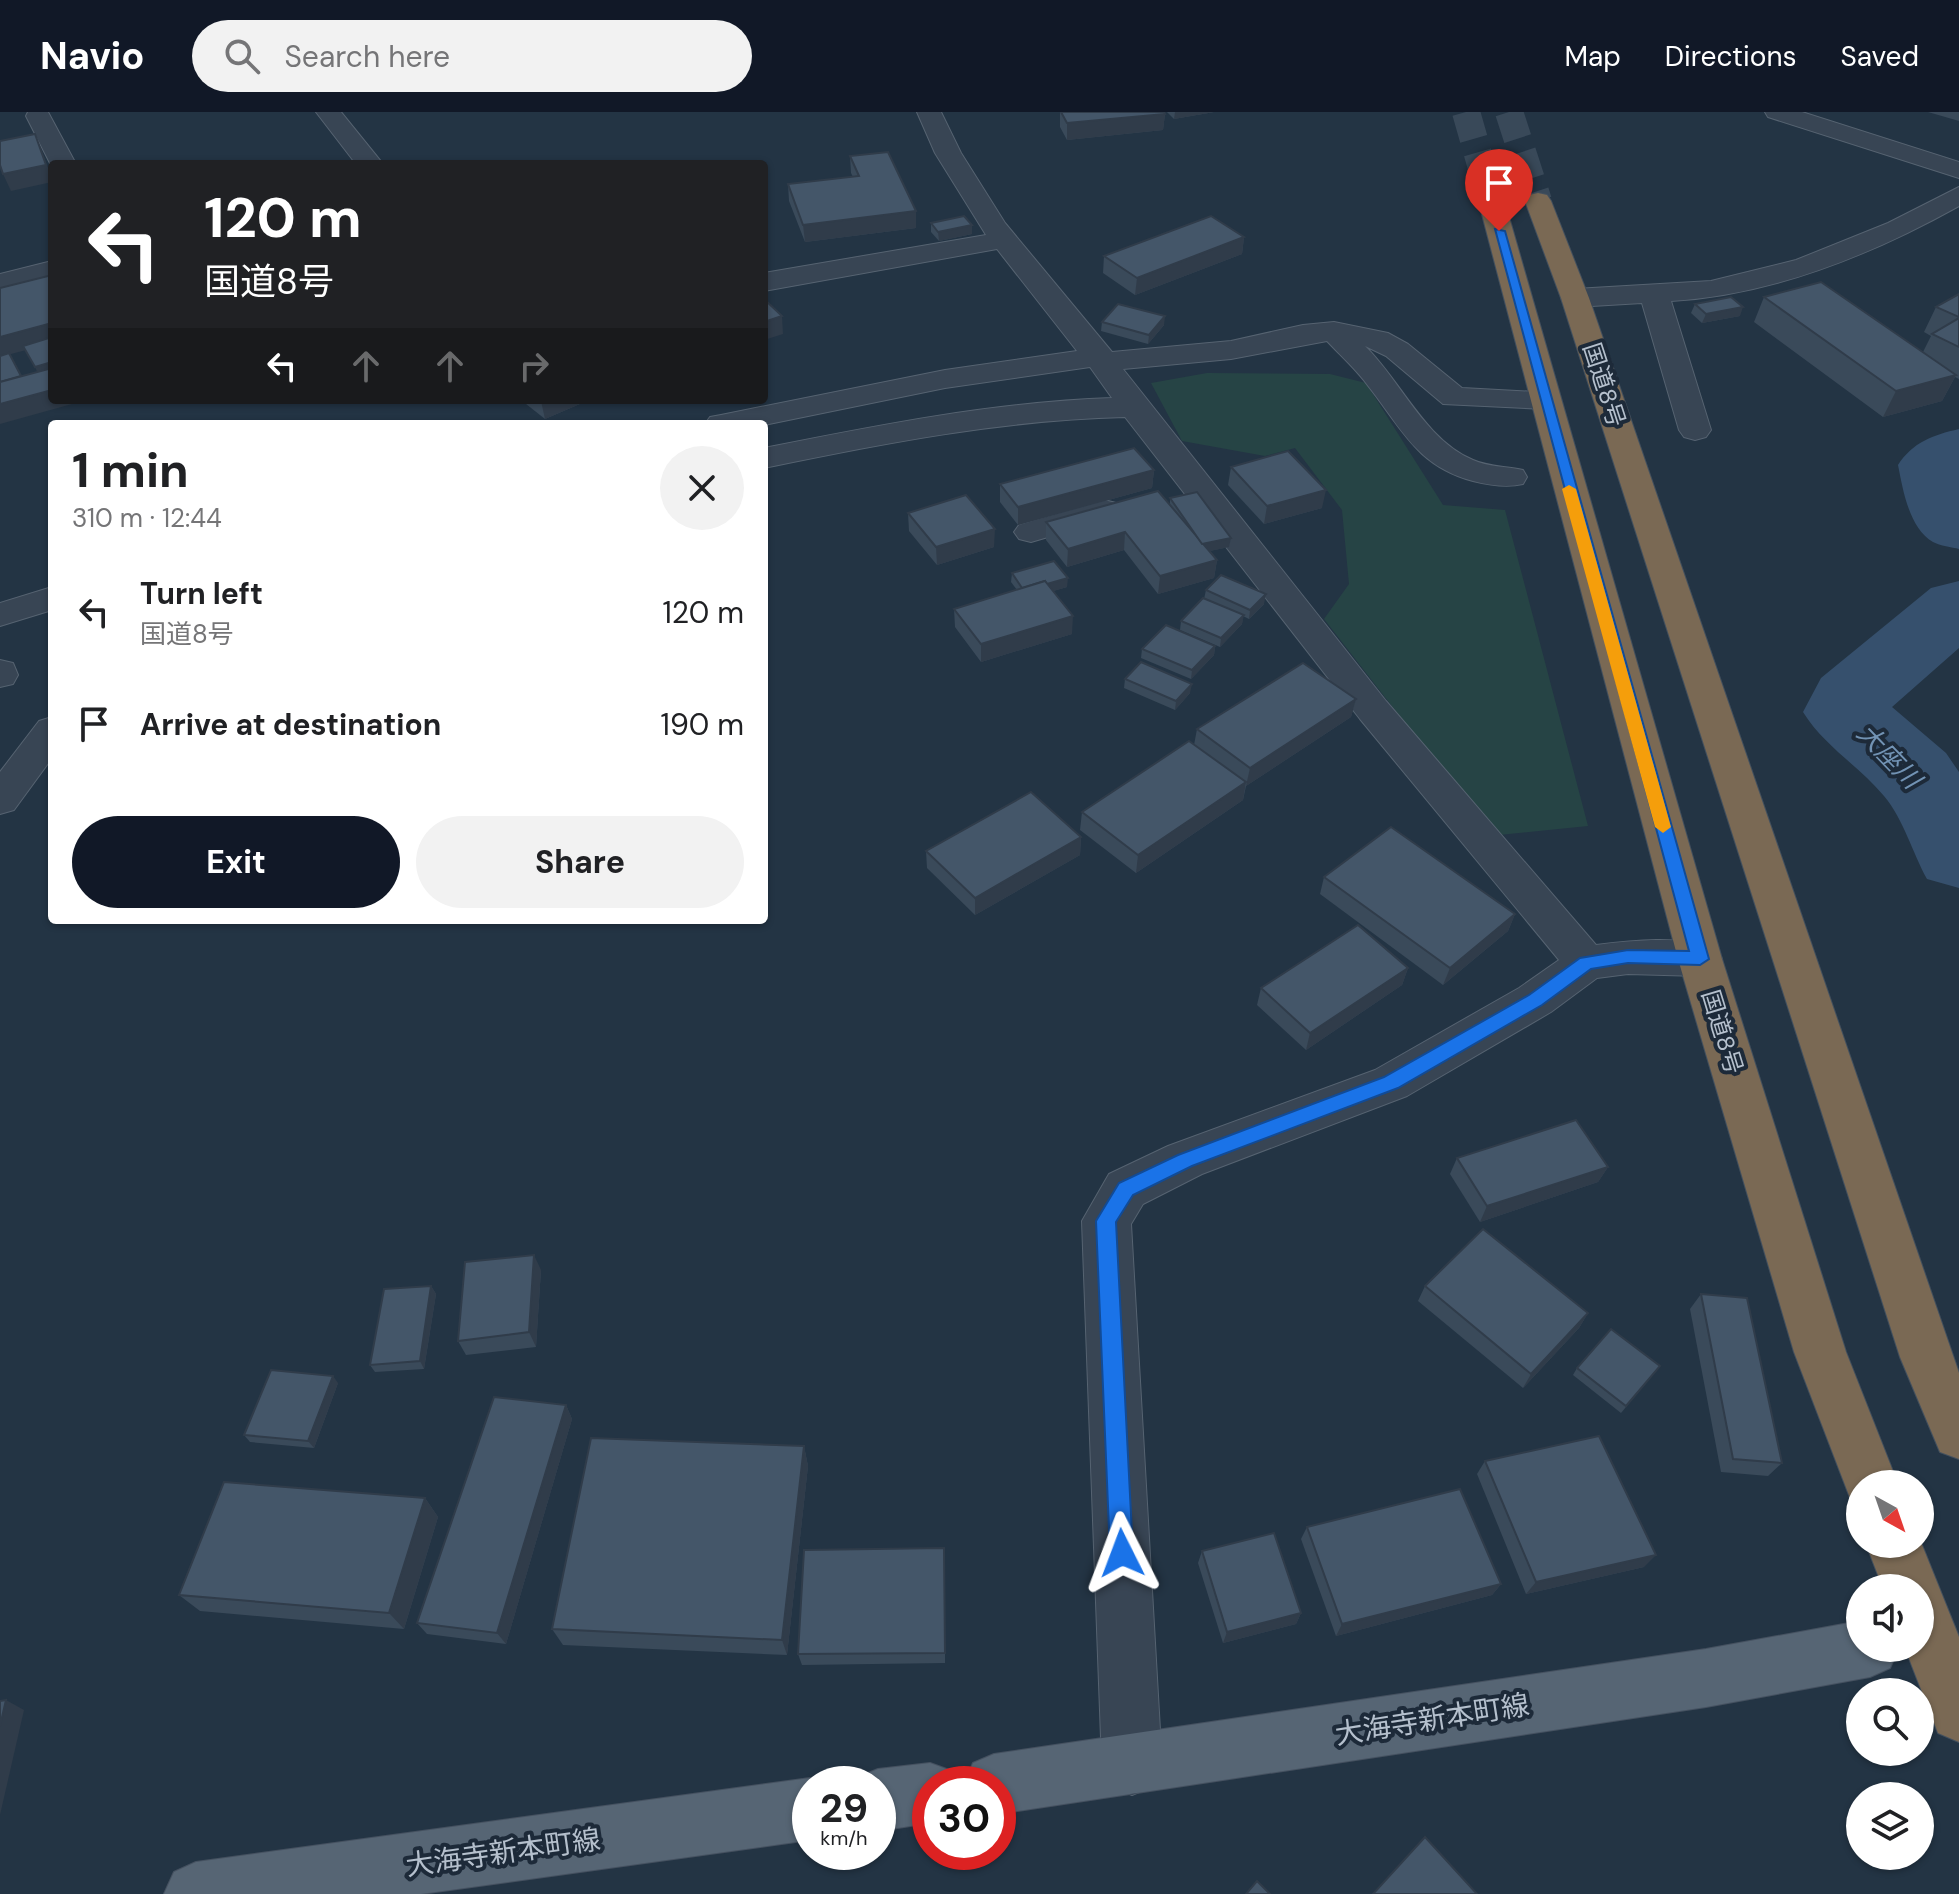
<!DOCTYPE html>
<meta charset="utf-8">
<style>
:root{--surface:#fff;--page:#f2f2f2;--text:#202124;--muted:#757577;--accent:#111827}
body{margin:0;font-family:"DM Sans","Noto Sans JP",sans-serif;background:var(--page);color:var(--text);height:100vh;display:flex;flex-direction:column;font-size:30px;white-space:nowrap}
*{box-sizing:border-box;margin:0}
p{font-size:26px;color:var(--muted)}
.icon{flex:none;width:44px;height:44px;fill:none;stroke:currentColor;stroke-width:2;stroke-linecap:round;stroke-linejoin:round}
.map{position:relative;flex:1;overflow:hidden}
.drawer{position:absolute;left:48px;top:308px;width:720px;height:504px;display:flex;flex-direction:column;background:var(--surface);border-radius:8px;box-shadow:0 2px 6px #0004}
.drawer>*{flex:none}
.guide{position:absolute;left:48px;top:48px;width:720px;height:244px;border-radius:8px;box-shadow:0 2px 6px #0004;background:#202124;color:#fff;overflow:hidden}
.needle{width:52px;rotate:140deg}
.buttons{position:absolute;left:1846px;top:1358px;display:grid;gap:16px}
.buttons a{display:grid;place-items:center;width:88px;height:88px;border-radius:50%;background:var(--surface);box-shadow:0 2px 6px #0004;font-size:40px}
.speed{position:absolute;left:792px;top:1654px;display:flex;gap:16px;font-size:40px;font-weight:700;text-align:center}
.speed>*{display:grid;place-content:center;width:104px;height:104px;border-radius:50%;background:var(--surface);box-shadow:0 2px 6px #0004;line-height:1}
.speed small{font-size:20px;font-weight:400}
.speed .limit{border:12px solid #d22;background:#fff;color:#111}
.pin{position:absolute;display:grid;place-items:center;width:68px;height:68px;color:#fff;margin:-82px -34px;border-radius:50% 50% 50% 0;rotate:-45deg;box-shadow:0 0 8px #0007}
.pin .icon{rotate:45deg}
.me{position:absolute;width:88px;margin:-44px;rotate:357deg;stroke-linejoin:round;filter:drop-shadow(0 0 6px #0008)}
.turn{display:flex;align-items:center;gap:28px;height:168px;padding:0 24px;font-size:36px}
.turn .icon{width:104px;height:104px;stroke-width:2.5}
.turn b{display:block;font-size:56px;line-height:68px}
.lanes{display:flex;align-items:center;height:76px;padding:0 24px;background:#0003;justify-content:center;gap:40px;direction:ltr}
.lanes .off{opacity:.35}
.round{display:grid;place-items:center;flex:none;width:84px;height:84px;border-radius:42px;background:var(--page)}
.headline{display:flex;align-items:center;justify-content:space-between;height:136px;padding:0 24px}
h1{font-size:48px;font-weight:700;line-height:60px}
.button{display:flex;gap:16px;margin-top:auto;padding:16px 24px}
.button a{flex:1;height:92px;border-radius:48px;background:var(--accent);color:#fff;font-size:32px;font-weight:700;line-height:92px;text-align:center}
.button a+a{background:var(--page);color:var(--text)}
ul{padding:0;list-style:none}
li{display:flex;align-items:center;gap:24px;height:112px;padding:0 24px}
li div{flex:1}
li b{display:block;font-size:30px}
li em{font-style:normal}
header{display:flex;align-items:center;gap:48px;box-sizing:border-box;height:112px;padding:0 40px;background:var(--accent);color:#fff}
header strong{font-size:38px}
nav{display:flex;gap:44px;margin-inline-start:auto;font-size:28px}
.search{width:560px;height:72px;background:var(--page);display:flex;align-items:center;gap:20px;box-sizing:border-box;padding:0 28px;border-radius:44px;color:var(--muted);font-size:30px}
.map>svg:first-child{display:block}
.green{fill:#264445}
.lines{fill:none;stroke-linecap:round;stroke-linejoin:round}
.river{fill:#36506d;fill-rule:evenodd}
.highway-tunnel{stroke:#394959;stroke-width:28;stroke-dasharray:28 14;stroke-linecap:butt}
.minor-casing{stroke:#566371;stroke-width:2}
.major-casing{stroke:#455160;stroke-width:2}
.highway-casing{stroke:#43505e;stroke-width:2}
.minor{fill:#384554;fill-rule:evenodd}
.major{fill:#566574;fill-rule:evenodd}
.highway{fill:#7a6954;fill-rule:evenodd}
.wall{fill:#3a4a5a}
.shaded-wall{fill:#303c4a}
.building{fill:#445669;stroke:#303c4a;stroke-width:2}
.route{fill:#1a73e8;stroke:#114b97;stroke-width:2}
.slow{fill:#f59e0b}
.labels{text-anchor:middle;stroke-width:8;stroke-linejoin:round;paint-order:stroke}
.street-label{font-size:24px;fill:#b5c0cd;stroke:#1d2a39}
.water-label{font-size:26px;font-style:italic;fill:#7293b4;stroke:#1d2a39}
.near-street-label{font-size:28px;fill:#b5c0cd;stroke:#1d2a39}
</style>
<header>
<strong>Navio</strong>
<div class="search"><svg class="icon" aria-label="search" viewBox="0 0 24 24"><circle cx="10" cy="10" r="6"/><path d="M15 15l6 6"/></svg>Search here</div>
<nav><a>Map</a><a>Directions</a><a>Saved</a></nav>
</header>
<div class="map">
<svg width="1959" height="1782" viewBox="0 0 1959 1782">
<rect width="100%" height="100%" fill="#233444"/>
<path class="green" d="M1207,261L1330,262L1366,271L1443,393L1505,398L1588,714L1499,723L1430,643L1324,507L1349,472L1342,398L1295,336L1265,344L1182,329L1151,271Z"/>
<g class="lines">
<g class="river">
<path d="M1959,317V437C1952,435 1940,434 1933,430C1909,416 1903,378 1898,353C1913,330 1933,323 1959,317Z"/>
<path d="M1959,469V536L1892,595L1946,641L1959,660V776L1927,767C1912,740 1904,708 1884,684C1859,654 1824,634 1803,600L1821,566L1931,476Z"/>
</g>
<g class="highway-tunnel">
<path d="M1466,0L1492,91"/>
<path d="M1509,0L1538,89"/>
</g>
<g class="minor-casing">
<g id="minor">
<path d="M28,0H48L76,52H52V55L26,4Z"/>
<path d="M316,0H341L383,52H356Z"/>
<path d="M917,0H941L961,41L1005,111L1112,240L1231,229L1303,213L1334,210L1388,221L1408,232L1462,276L1556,281L1561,288L1556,295L1545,297L1443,292L1386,244L1365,234C1401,269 1425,328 1473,348C1488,355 1506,354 1523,358L1527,365L1523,372C1506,376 1489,373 1473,369C1417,354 1402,317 1369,275C1357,258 1341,244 1327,229L1231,247L1123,257L1386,589L1596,833C1634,828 1679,824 1715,835L1722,847L1715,859L1700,864L1628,862L1597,866L1551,900L1407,984L1202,1062L1143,1092L1131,1112L1162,1653L1153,1674L1132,1683L1111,1674L1102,1653L1082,1109L1109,1062L1168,1034L1375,958L1519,876L1559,848L1360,607L1125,305C1003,308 884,331 764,356V336C879,313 995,290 1112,286L1090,255L945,276L764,313L705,312L710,305L721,303L945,258L1077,239L997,137L764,179V161L986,123L935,41Z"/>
<path d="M1765,0H1802L1959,50V66L1768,5Z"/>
<path d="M1959,75V94C1871,143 1773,183 1671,189L1711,318L1706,325L1695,328L1684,325L1679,318L1642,191L1575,195L1565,192L1561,186L1565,180L1575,177L1711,169L1796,148L1888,111Z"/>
<path d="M52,149V166L0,180V162Z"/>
<path d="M1104,388L1116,391L1121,398L1116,405L1031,430L1019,427L1014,420L1019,413Z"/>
<path d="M52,475V498L0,514V491Z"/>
<path d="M0,548L13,551L18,563L13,572L0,575Z"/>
<path d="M52,605V646L14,698L0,702V660L39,609Z"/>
</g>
</g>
<g class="major-casing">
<g id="major">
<path d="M1860,1509V1536H1899L1890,1556L1870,1565L1706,1595L998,1702V1672H964L973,1651L994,1642L1706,1537Z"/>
<path d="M930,1651L952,1659L957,1672H930V1711L878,1719V1672H854L856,1666L878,1657Z"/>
<path d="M810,1666L824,1672H810V1728L421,1782H164L174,1760L196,1750Z"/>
</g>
</g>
<g class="highway-casing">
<g id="highway">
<path d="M1538,81L1547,83L1551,89L1589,186L1959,1261V1347L1940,1340L1900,1245L1561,186L1525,89L1529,83Z"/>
<path d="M1492,83L1501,85L1505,91L1722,847L1846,1240L1898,1372H1860V1394L1852,1391L1794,1240L1678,847L1479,91L1483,85Z"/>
<path d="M1920,1428L1959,1525V1630L1938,1621L1905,1536H1920V1476H1883L1866,1432H1920Z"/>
</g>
</g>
<use href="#minor" class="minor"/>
<use href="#major" class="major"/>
<use href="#highway" class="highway"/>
</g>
<g class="wall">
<path d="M1060,0H1164L1165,2L1163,18L1067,28L1060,15Z"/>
<path d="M1167,0H1214L1174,7Z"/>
<path d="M1928,0H1959V9Z"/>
<path d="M850,44L916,116L805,130L789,89L788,72L853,65L851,61Z"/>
<path d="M931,111L972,122L939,129L931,120Z"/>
<path d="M1244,125L1242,142L1135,183L1103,161L1104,144Z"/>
<path d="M1959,182V267L1955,265L1942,289L1883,305L1754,210L1764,185L1923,240L1931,224L1924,220L1936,195Z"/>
<path d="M1695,192L1740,204L1702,211L1691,201Z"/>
<path d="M1102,210L1164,213L1148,232L1101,219Z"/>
<path d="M521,288H589L545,307Z"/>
<path d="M1231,355L1322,396L1264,412L1228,373Z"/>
<path d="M1154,358L1152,376L1018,413L1000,390V372Z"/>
<path d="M1170,386L1231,426L1229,435L1209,439L1217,448L1214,466L1158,482L1124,438L1067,455L1046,428V410L1170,393Z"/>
<path d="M908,401L994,435L937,453L909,419Z"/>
<path d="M1012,461L1067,475L1053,479L1072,522L981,550L955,515L954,497L1017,478L1011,470Z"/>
<path d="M1206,478L1264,492L1249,507L1243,504L1242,512L1220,535L1180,518L1181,509L1204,487Z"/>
<path d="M1215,534L1214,543L1191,567L1141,546L1142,537Z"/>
<path d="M1125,567L1190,581L1175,598L1124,576Z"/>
<path d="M1356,587L1351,605L1246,674L1243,688L1136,761L1080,718L1082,700L1194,633L1197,617Z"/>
<path d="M1081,725L1080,743L975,803L927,756L926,739Z"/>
<path d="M1324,765L1515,802L1508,819L1443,873L1320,782Z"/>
<path d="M1408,856L1402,873L1306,938L1257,893L1261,876Z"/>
<path d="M1457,1046L1608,1055L1598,1070L1480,1110L1450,1062Z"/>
<path d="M541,1158L536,1235L466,1243L458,1229Z"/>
<path d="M431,1174L436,1182L424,1257L375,1260L370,1253Z"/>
<path d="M1425,1174L1588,1201L1579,1216L1523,1276L1418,1189Z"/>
<path d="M1701,1182L1782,1351L1768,1364L1721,1360L1690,1197Z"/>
<path d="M1660,1254L1621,1301L1573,1263L1577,1256Z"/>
<path d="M338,1271L314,1336L250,1330L244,1323Z"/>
<path d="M566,1293L572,1307L506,1532L427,1522L417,1511Z"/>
<path d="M804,1334L808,1354L787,1543L563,1533L552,1517Z"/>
<path d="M1485,1349L1644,1455L1526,1482L1477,1362Z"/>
<path d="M425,1386L438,1405L404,1517L200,1499L179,1483Z"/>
<path d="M1307,1415L1501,1472L1492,1483L1336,1524L1301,1427Z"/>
<path d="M1202,1439L1301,1501L1296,1512L1223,1531L1198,1451Z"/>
<path d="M945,1448V1551L802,1553L798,1542Z"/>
</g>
<g class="shaded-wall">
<path d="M1175,0H1214L1174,7Z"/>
<path d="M1165,2L1163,18L1067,28V11Z"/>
<path d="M35,22L52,66V70L11,79L3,62Z"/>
<path d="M916,99V116L805,130L803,113Z"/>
<path d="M972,113V122L939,129L938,120Z"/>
<path d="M1244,125L1242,142L1135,183L1137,166Z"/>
<path d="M1743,195L1740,204L1702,211L1706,202Z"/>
<path d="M782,204L783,222L764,228V210Z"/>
<path d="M1165,204L1164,213L1148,232L1149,223Z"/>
<path d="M52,211V231L0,245V225Z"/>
<path d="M52,250V270L43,273L35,255Z"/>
<path d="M1956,263L1942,289L1883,305L1896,279Z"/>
<path d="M52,278V288H70L72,292L0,312V292Z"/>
<path d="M544,288H589L545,307L541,289Z"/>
<path d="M1154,358L1152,376L1018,413V395Z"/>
<path d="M1326,378L1322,396L1264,412L1267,394Z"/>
<path d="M995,417L994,435L937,453L936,435Z"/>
<path d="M1125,420L1124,438L1067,455L1068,437Z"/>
<path d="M1231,426L1229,435L1201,441L1202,432Z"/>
<path d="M1217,448L1214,466L1158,482L1160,464Z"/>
<path d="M1068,466L1067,475L1024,488V479Z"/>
<path d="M1266,482L1264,492L1249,507L1250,498Z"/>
<path d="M1244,503L1242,512L1220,535L1221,526Z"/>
<path d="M1073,504L1072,522L981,550V532Z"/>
<path d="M1215,534L1214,543L1191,567L1192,558Z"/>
<path d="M1192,572L1190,581L1175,598L1176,589Z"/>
<path d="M1356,587L1351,605L1246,674L1250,656Z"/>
<path d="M1246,670L1243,688L1136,761L1138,743Z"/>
<path d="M1081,725L1080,743L975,803V786Z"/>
<path d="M1515,802L1508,819L1443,873L1450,856Z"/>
<path d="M1408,856L1402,873L1306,938L1310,921Z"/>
<path d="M1608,1055L1598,1070L1480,1110L1487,1094Z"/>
<path d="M534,1143L541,1158L536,1235L529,1220Z"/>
<path d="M431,1174L436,1182L424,1257L420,1249Z"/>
<path d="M1588,1201L1579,1216L1523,1276L1531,1262Z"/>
<path d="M333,1264L338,1271L314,1336L308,1329Z"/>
<path d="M566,1293L572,1307L506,1532L497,1521Z"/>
<path d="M804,1334L808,1354L787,1543L782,1528Z"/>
<path d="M425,1386L438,1405L404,1517L389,1501Z"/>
<path d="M1656,1443L1644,1455L1526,1482L1536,1470Z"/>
<path d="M1501,1472L1492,1483L1336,1524L1342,1512Z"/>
<path d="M1301,1501L1296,1512L1223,1531L1227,1520Z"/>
<path d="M6,1588L24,1598L0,1703V1614Z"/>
</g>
<g class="building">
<path d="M1061,0H1164L1165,2L1067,11Z"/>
<path d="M35,22L46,53L3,62L0,53V29Z"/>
<path d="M888,40L916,99L803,113L788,72L859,64L850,44Z"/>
<path d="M964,104L972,113L938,120L931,111Z"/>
<path d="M1211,104L1244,125L1137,166L1104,144Z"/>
<path d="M52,163V211L0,225V176Z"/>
<path d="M1821,170L1956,263L1896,279L1764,185Z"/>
<path d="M1959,182V205L1936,195Z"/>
<path d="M1731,185L1743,195L1706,202L1695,192Z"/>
<path d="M764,187L782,204L764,210Z"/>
<path d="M1118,192L1165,204L1149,223L1102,210Z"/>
<path d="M1959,206V235L1932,222Z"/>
<path d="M52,225V250L35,255L23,234Z"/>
<path d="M9,241L21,264L0,270V244Z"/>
<path d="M52,256V278L0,292V270Z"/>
<path d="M1134,336L1154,358L1018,395L1000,372Z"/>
<path d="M1288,339L1326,378L1267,394L1231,355Z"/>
<path d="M1158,379L1217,448L1160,464L1125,420L1068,437L1046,410Z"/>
<path d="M1197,380L1231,426L1202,432L1170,386Z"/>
<path d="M966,383L995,417L936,435L908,401Z"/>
<path d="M1054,449L1068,466L1047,472L1045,469L1022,476L1012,461Z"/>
<path d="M1221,463L1266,482L1250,498L1206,478Z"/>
<path d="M1045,469L1073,504L981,532L954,497Z"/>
<path d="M1203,486L1244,503L1221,526L1181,509Z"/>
<path d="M1166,513L1215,534L1192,558L1142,537Z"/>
<path d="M1141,550L1192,572L1176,589L1125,567Z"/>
<path d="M1303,551L1356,587L1250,656L1197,617Z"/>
<path d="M1189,629L1246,670L1138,743L1082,700Z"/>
<path d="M1031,680L1081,725L975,786L926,739Z"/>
<path d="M1391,715L1515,802L1450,856L1324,765Z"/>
<path d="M1358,813L1408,856L1310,921L1261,876Z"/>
<path d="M1576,1008L1608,1055L1487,1094L1457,1046Z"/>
<path d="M1483,1117L1588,1201L1531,1262L1425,1174Z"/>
<path d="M534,1143L529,1220L458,1229L465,1150Z"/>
<path d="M431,1174L420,1249L370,1253L384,1177Z"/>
<path d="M1701,1182L1747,1186L1782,1351L1733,1347Z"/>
<path d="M1611,1217L1660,1254L1626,1294L1577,1256Z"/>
<path d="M271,1258L333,1264L308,1329L244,1323Z"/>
<path d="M494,1285L566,1293L497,1521L417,1511Z"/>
<path d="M1599,1324L1656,1443L1536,1470L1485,1349Z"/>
<path d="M591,1326L804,1334L782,1528L552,1517Z"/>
<path d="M224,1370L425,1386L389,1501L179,1483Z"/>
<path d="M1460,1377L1501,1472L1342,1512L1307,1415Z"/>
<path d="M1274,1421L1301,1501L1227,1520L1202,1439Z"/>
<path d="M944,1436L945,1541L798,1542L804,1438Z"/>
<path d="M6,1588L0,1614V1589Z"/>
<path d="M1425,1725L1477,1782H1373Z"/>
<path d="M1257,1769L1270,1782H1246Z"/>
</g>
<path class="route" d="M1495,117L1505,119L1709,847L1700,853L1628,851L1591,857L1542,893L1398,976L1192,1054L1133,1083L1116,1110L1133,1441L1130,1450L1122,1453L1113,1450L1110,1441L1096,1109L1119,1071L1178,1043L1384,965L1529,883L1580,846L1628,838L1689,839Z"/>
<path class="slow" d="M1569,373L1576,377L1671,715L1663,721L1655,715L1562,377Z"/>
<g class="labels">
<g class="street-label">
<text transform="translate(1604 273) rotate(72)" y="8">国道8号</text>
<text transform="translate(1722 920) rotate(73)" y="8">国道8号</text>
</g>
<g class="water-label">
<text transform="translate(1889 644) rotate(46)" y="9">大座川</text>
</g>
<g class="near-street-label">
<text transform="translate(1432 1607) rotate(-9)" y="10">大海寺新本町線</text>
<text transform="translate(503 1740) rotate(-8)" y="10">大海寺新本町線</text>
</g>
</g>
</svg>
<div class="buttons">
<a><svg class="needle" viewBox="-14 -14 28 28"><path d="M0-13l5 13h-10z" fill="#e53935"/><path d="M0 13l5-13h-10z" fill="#757577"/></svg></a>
<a><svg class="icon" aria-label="sound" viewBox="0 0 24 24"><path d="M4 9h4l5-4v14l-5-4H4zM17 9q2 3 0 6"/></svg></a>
<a><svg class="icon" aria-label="search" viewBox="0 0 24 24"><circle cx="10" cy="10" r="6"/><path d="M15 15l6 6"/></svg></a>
<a><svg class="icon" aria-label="layers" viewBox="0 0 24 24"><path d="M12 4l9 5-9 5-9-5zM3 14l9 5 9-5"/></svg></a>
</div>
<div class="speed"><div>29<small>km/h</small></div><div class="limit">30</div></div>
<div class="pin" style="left:1499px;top:119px;background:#d93025"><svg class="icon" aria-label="arrive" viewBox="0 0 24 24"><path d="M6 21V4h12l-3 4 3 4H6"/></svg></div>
<svg class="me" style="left:1122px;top:1441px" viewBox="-20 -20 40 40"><path d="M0-17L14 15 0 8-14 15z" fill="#1a73e8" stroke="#fff" stroke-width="4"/></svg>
<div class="guide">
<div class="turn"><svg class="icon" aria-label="left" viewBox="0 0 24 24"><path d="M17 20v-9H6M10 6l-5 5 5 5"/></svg><div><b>120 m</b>国道8号</div></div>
<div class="lanes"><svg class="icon" aria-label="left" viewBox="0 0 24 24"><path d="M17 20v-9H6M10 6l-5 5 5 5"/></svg><svg class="icon off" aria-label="ahead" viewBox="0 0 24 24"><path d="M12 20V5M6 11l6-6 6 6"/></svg><svg class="icon off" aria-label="ahead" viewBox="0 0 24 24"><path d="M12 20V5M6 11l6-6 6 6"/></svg><svg class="icon off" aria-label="right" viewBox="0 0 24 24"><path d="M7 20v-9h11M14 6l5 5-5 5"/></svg></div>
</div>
<section class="drawer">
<div class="headline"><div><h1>1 min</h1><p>310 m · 12:44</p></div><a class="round"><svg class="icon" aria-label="close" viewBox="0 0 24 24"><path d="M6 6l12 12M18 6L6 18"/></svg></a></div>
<ul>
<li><svg class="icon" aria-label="left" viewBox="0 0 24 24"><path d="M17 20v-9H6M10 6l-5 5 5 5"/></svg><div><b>Turn left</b><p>国道8号</p></div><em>120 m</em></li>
<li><svg class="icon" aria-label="arrive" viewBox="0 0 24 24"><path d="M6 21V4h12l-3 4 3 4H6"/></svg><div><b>Arrive at destination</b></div><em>190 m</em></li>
</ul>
<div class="button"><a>Exit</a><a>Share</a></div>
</section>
</div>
